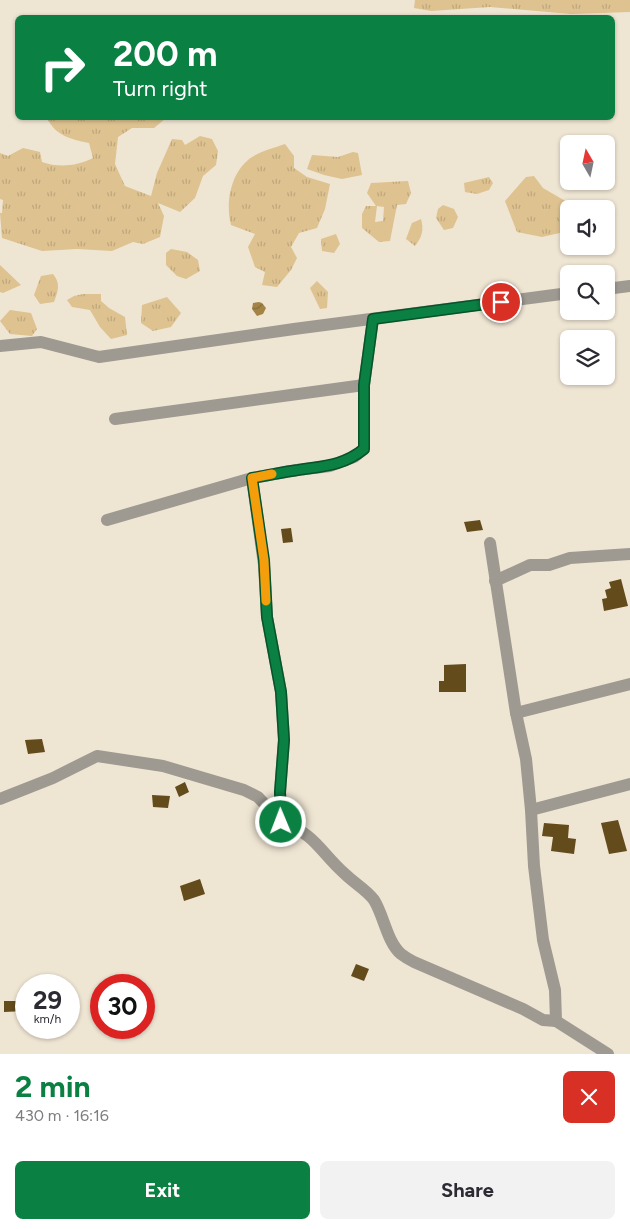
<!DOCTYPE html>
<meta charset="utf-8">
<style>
:root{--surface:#fff;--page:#f2f2f3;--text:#2b2b33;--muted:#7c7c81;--accent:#0b8043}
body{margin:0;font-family:Figtree,sans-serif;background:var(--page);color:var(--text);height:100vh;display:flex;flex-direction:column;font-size:19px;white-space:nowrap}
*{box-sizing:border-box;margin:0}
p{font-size:16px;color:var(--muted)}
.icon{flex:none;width:28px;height:28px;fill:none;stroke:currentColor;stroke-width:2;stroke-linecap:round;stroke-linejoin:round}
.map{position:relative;height:1054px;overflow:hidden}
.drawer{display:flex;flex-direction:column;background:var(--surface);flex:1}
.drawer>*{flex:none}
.hud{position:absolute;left:15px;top:15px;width:600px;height:105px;border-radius:8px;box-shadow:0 1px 4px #0004;background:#0b8043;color:#fff;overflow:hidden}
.needle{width:32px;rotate:351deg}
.buttons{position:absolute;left:560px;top:135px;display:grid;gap:10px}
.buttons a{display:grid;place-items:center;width:55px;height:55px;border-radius:8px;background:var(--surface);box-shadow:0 1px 4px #0004;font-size:25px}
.speed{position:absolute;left:15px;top:974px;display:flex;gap:10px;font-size:25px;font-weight:700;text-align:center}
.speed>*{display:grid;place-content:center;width:65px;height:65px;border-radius:50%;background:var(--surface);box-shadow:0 1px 4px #0004;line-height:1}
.speed small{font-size:12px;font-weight:400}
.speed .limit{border:8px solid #d22;background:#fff;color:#111}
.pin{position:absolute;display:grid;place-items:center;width:42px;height:42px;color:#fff;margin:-21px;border:2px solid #fff;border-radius:50%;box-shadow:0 1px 5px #0007}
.me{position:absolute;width:55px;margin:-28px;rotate:359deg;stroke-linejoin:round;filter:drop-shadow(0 0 4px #0008)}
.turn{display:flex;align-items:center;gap:18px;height:105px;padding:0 15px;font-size:22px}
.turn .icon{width:65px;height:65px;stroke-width:2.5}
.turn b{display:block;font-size:35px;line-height:42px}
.round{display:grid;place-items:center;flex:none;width:52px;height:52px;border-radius:8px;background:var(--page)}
.headline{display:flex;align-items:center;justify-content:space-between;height:85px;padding:0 15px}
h1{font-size:30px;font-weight:700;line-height:38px;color:var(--accent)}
.primary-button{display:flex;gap:10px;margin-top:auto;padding:10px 15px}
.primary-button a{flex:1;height:58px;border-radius:8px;background:var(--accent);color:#fff;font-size:20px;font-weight:700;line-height:58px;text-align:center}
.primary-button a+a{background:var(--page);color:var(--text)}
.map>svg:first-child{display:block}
.grass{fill:url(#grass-tufts);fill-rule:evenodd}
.water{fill:url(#water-waves)}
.building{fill:#634b1b}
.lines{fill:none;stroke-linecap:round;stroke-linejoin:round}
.street{stroke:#9e9a92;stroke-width:12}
.route-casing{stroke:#07532c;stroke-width:12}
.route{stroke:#0b8043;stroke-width:9}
.slow{stroke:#f59e0b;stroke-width:9}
</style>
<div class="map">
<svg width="630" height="1054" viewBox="0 0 630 1054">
<defs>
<pattern id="grass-tufts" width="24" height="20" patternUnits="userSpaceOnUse" patternTransform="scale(1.25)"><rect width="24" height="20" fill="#dec290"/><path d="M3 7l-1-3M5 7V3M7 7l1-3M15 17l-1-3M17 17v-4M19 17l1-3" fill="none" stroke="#bfa77c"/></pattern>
<pattern id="water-waves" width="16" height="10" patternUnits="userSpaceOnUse" patternTransform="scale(1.25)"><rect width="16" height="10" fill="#a48445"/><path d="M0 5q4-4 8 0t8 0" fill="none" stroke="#876d3a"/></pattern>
</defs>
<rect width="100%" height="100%" fill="#efe5d3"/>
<g class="grass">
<path d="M415,0H630V12L571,14L490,7L431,11L414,8Z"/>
<path d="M47,118H165V119L154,128H132L118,137L115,164L125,186L151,196L157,173L172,139L182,140L185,145L200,136L212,139L218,151L216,165L203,176L195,198L180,212L158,203L164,216L160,237L143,244L133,242L112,251L77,249L42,251L2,238L0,213H2L3,200L0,199V153L8,156L23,148L40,152L42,162C59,168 77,166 93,158L89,143C70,139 56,136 47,118Z"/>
<path d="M285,144L294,156V168L307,177L330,184L325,209L317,228L299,233L291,247L297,258L291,270L277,287L262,285L265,272L255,267L248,247L255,234L231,225C225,202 231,171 252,157C261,151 274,148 285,144Z"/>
<path d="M353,152L358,153L362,175L342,179L324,175L307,169L312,155L338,157Z"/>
<path d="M534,176L543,188L567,202L569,223L564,232L542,237L517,232L505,201L526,177Z"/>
<path d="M489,177L493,183L489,190L477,194L465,192L464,183Z"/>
<path d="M408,181L411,193L406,204L397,205L390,241L379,242L362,228V214L366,206H376L367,193L371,183ZM377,206L384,207L383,221L375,222Z"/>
<path d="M443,205L454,209L458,217L453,228L444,230L436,218L438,209Z"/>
<path d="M421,219C424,230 422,237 415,246L406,239L412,223Z"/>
<path d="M336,234L340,244L334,253L322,251L321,239Z"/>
<path d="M171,249L187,252L198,260L200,271L186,279L177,276L166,265V253Z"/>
<path d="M0,265L21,285L3,293L0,292Z"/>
<path d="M53,274C61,284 58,291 54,302L40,304L34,295L41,276Z"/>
<path d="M317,281L328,292L327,308L320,309L310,288Z"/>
<path d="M83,294H101V301L109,308L125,317L127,335L111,339L100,327L90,310L72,307L67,300L74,296Z"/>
<path d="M167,297L181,313L171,327L153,331L141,323L142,305Z"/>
<path d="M10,310L31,313L37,329L32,336L10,334L0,321Z"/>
</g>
<path class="water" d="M259,302L262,303L266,308L263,314L257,316L252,309L253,303Z"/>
<g class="building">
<path d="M480,520L483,530L467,532L464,522Z"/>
<path d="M291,528L293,542L283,543L281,529Z"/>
<path d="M621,579L628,606L604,611L602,599L607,598L605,590L611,588L609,582Z"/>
<path d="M466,664V692H439V681H444V665Z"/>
<path d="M42,739L45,752L28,754L25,740Z"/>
<path d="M185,782L189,792L179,797L175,787Z"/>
<path d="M152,795L170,796L168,808L153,807Z"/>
<path d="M618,820L627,851L609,854L601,823Z"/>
<path d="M544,823L569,825L568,838L576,839L574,854L551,851L553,837L542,836Z"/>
<path d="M200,879L205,894L184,901L180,886Z"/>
<path d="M356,964L369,969L364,981L351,976Z"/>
<path d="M4,1001H26V1011L4,1012Z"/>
</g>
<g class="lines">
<g class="street">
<path d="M606,289L630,286"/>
<path d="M0,346L41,342L99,357L294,329L569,293"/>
<path d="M115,419L364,385"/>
<path d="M252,478L264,565L267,617L281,692L284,740L280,792L281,822C316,834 320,852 345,874C354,883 367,890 374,900C384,916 387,942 401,954C405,957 410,960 414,962L523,1009L543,1020L556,1021L608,1054"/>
<path d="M107,520L252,478L297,470L330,466L354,457L364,449V385L373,319"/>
<path d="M490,543L516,713L526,759L531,810L534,866L543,940L555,990L556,1021"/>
<path d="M495,581L530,565H549L570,558L630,554"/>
<path d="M516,713L630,684"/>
<path d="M0,799L53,778L97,756L163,766L244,790L258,797L281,822"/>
<path d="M531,810L630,784"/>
</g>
</g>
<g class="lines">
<g class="route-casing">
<path id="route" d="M281,822L280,792L284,740L281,692L267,617L264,560L252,478C267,476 282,472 298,470C323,466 343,466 364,449V385L373,319L501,302"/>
</g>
<use href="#route" class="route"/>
<path class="slow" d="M266,601L264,560L252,478L272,474"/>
</g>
</svg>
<div class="buttons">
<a><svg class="needle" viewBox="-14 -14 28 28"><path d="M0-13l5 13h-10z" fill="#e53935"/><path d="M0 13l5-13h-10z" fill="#7c7c81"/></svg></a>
<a><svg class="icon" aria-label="sound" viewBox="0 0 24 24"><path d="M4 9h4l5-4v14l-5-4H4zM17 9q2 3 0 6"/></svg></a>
<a><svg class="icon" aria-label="search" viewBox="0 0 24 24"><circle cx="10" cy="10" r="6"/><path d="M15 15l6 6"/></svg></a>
<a><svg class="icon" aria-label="layers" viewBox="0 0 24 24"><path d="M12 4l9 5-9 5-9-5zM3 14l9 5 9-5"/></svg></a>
</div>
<div class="speed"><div>29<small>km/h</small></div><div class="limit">30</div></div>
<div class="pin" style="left:501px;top:302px;background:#d93025"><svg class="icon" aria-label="arrive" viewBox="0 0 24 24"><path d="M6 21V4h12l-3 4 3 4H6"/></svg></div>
<svg class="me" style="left:281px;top:822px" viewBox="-20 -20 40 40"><circle r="17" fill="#0b8043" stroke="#fff" stroke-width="3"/><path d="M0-11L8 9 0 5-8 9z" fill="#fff"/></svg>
<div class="hud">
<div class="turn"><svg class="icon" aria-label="right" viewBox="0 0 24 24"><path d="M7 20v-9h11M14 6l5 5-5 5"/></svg><div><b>200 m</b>Turn right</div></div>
</div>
</div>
<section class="drawer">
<div class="headline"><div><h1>2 min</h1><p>430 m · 16:16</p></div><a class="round" style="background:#d93025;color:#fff"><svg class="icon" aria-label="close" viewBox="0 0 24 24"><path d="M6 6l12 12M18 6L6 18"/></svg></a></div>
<div class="primary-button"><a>Exit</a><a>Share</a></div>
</section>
